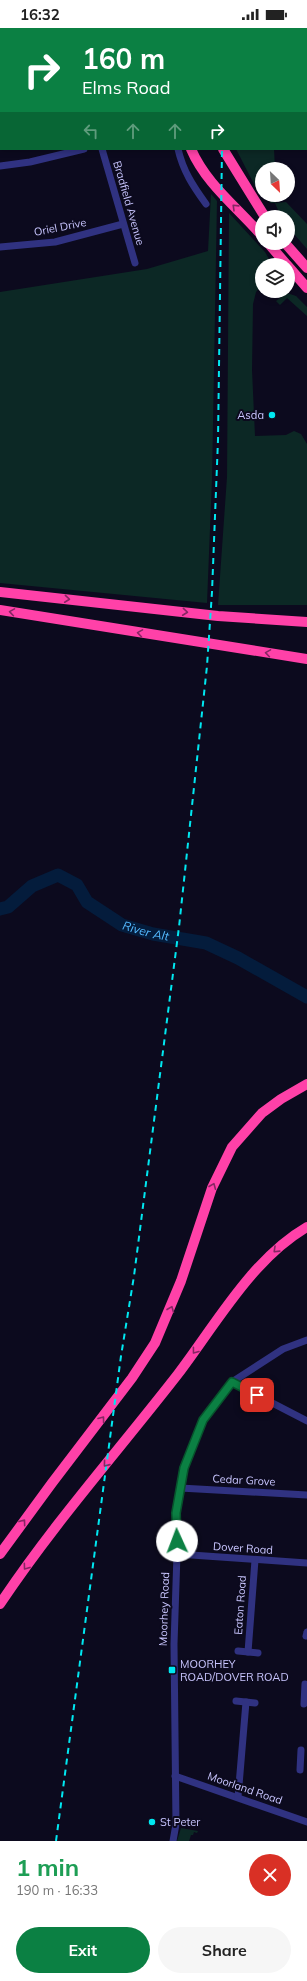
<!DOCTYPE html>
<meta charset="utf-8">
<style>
:root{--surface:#fff;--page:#f6f6f6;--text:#222;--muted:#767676;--accent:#0b8043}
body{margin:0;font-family:Mulish,sans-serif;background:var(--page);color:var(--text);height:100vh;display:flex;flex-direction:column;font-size:15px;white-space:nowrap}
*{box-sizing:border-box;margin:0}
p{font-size:13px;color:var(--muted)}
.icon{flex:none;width:22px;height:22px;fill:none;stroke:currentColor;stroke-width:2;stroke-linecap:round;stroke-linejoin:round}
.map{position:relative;height:1813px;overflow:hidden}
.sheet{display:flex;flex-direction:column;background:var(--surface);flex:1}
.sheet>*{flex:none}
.hud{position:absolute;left:0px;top:0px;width:307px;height:122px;box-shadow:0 2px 6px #0003;background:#0b8043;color:#fff;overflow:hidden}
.needle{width:26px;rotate:155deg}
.controls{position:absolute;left:255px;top:134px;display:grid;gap:8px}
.controls a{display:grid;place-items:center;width:40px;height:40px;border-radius:50%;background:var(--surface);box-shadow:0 2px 6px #0003;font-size:20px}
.pin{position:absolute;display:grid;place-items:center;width:34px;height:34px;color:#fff;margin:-17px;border-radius:8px;box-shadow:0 2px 6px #0006}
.me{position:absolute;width:44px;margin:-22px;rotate:358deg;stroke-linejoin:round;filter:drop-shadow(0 0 3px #0008)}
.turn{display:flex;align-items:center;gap:14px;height:84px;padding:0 16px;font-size:18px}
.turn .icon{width:52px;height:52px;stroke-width:2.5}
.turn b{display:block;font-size:28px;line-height:34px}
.lanes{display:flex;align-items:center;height:38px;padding:0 16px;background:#0003;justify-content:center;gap:20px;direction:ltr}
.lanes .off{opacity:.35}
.round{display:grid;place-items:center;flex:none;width:42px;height:42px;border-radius:21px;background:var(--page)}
.head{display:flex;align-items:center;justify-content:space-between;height:68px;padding:0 16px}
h1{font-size:24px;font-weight:700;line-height:30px;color:#1e9e55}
.cta{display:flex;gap:8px;margin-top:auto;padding:8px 16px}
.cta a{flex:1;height:46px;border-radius:24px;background:var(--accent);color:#fff;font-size:16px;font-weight:700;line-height:46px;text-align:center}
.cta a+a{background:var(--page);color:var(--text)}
.status{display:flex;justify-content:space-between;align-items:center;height:28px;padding:0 20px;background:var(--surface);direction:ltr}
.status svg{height:11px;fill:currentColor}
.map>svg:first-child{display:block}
.green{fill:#0c2825}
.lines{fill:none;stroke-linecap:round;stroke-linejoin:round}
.river{stroke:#041c3c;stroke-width:13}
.minor{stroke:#303281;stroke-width:7}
.highway{stroke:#ff41a8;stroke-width:10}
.rail{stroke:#00e8f1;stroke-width:2;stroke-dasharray:6 5;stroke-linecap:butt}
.oneway{stroke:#862663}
.route-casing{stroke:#07532c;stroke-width:10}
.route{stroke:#0b8043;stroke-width:7}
.poi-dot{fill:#00e8f1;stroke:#0c0a1e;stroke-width:1.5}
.labels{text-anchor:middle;stroke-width:4;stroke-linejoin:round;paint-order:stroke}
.street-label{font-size:11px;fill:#c9c6ff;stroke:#0c0a1e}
.poi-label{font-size:11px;fill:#c9c6ff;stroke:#0c0a1e;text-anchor:start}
.water-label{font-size:12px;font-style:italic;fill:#54baff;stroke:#0c0a1e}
</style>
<div class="status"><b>16:32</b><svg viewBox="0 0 49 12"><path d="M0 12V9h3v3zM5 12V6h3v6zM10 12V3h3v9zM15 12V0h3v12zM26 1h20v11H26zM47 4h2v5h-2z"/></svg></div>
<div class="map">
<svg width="307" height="1813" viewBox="0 0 307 1813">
<rect width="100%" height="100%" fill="#0c0a1e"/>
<g class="green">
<path d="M236,121H274L275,141H262V166L255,158Z"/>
<path d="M211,166L217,173L212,451L207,575L0,555V264L147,241L208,223Z"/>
<path d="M263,167H275L276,175L286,174L307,196V221L288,199V189H281L275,175H271Z"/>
<path d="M229,185L265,224L272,236L262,237V257L256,264L253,276L252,342L255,408L286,407L294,403L301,406L307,416V577H218L227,449Z"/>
<path d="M287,265L296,268L307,279V288L287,270L280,277L276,273Z"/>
<path d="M181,1800L198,1803L197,1805L194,1804L193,1807H191L189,1813H177Z"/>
</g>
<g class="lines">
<path class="river" id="s1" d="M0,881L8,879L32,858L58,847L77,857L87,874L122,897L153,906L206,915L238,930L307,969"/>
<g class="minor">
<path d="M65,0V1"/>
<path d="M147,0L148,1"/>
<path d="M0,55H1"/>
<path d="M102,121L135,235"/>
<path d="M178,121C183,143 193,158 206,176"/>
<path d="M0,138L30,134L84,121"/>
<path d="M0,219L55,214L123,196"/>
<path d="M232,1354L307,1393"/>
<path d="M180,1460L307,1467"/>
<path d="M177,1526L307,1535"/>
<path d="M306,1608L307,1604"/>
<path d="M238,1623L258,1625"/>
<path d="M248,1624L255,1532"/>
<path d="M236,1673L255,1675"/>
<path d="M304,1676L305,1656"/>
<path d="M300,1742L301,1722"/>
<path d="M175,1748L307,1794"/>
<path d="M238,1769L246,1674"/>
<path d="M173,1813L176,1796L174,1616L177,1526L176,1485L183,1440L203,1392L232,1354L283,1321L307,1312"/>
</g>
<g class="highway">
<path d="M156,0V1"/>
<path d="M171,0V1"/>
<path d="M191,121C206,156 237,179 262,208"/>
<path d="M223,121L265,189"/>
<path d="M268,215L287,237"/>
<path d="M285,215L307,240"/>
<path d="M288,238L307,260"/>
<path d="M0,564L218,588L307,594"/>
<path d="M0,582L307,631"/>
<path d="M0,1526L52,1455L132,1350L155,1315L181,1253L212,1160L232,1119L262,1085L281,1071L307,1056"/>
<path d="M0,1576C54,1495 119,1422 178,1346C216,1296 252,1231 307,1199"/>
</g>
<g class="rail">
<path d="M224,0L225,1"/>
<path d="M56,1813L121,1328L134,1248L179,899L207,638L212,564L218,412L222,121"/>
</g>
</g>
<defs><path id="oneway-chevron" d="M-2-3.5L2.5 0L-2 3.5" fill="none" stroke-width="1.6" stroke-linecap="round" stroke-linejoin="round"/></defs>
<g class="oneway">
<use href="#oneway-chevron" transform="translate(235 179) rotate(-136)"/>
<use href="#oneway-chevron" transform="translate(67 571) rotate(6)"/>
<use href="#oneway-chevron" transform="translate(12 584) rotate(-171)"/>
<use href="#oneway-chevron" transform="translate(185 584) rotate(6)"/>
<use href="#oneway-chevron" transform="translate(140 605) rotate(-171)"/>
<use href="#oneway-chevron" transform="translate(268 625) rotate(-171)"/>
<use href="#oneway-chevron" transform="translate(213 1158) rotate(-68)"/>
<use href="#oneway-chevron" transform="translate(276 1222) rotate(136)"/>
<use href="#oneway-chevron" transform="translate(171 1281) rotate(-68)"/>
<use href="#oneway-chevron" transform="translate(195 1323) rotate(127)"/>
<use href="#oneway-chevron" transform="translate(102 1391) rotate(-53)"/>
<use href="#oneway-chevron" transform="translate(106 1436) rotate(129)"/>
<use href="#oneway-chevron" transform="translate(23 1494) rotate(-54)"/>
<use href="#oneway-chevron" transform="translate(26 1539) rotate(126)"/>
</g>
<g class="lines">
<g class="route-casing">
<path id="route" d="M177,1513L176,1485L184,1440L203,1392L232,1354L257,1367"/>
</g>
<use href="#route" class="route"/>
</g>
<g class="poi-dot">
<circle cx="272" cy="387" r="4"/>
<rect x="168" y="1638" width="8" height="8" rx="2"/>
<circle cx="152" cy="1794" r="4"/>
</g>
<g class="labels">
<g class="street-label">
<text transform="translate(129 175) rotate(74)" y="4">Bradfield Avenue</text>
<text transform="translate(60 199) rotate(-11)" y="4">Oriel Drive</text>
<text transform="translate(244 1452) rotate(3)" y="4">Cedar Grove</text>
<text transform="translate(243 1520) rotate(4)" y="4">Dover Road</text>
<text transform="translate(240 1577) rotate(-86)" y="4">Eaton Road</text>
<text transform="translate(164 1581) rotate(-88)" y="4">Moorhey Road</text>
<text transform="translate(245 1760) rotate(19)" y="4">Moorland Road</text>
</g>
<g class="poi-label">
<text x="264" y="391" text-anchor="end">Asda</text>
<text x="180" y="1640">MOORHEY<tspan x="180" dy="13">ROAD/DOVER ROAD</tspan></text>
<text x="160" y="1798">St Peter</text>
</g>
<g class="water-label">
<text dy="4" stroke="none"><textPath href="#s1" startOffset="176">River Alt</textPath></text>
</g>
</g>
</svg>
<div class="controls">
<a><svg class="needle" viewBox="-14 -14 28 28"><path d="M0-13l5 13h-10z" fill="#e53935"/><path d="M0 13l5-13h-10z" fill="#767676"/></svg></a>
<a><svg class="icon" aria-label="sound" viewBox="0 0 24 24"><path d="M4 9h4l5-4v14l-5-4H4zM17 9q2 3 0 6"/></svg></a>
<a><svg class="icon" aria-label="layers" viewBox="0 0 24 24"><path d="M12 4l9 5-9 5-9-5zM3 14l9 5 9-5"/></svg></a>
</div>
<div class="pin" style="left:257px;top:1367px;background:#d93025"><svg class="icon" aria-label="arrive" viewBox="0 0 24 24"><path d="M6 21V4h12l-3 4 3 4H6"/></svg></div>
<svg class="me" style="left:177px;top:1513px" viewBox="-20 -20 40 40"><circle r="19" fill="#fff"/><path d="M0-13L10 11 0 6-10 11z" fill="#0b8043"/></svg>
<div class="hud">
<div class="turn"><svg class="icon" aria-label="right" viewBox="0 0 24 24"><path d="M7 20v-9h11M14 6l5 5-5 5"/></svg><div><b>160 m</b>Elms Road</div></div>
<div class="lanes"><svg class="icon off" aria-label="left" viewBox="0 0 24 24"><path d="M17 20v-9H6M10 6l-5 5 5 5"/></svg><svg class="icon off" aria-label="ahead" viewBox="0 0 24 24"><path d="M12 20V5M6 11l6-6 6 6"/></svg><svg class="icon off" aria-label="ahead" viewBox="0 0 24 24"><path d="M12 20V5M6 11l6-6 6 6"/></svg><svg class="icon" aria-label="right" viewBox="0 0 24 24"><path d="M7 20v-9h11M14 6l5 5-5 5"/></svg></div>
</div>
</div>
<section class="sheet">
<div class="head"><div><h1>1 min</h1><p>190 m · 16:33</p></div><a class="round" style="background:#d93025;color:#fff"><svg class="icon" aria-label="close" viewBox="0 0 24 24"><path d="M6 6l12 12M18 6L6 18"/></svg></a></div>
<div class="cta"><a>Exit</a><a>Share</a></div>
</section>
